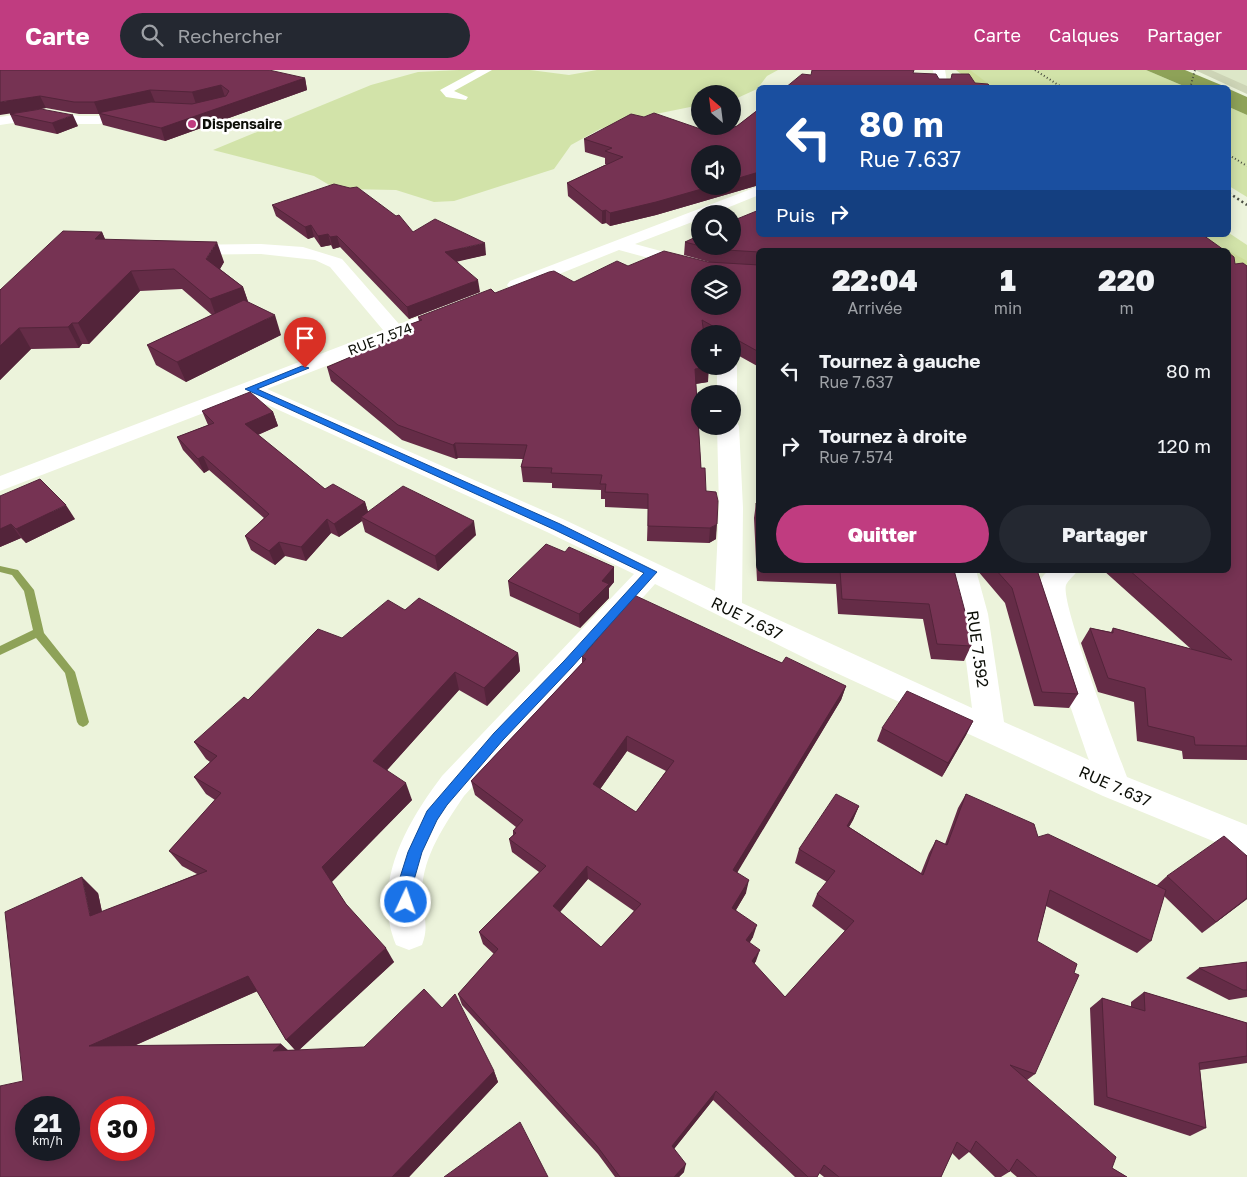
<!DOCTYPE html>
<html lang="fr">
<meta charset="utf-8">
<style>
:root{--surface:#171b24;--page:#242831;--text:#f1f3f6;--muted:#9ea1a6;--accent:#c03c80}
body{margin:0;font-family:"Golos Text",sans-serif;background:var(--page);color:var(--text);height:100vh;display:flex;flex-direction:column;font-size:19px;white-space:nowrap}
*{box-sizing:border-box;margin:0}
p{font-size:16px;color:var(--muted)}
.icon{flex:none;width:28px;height:28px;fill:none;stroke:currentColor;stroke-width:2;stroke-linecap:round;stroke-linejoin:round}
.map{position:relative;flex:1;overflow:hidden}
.drawer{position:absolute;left:756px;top:178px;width:475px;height:325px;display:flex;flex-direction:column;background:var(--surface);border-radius:8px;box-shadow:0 2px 12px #0003}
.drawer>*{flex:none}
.hud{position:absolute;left:756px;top:15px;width:475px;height:152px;border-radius:8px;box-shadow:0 2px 12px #0003;background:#1a4fa0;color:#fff;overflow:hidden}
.needle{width:32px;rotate:332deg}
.buttons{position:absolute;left:691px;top:15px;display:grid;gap:10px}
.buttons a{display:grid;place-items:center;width:50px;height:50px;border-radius:50%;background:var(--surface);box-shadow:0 2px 12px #0003;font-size:25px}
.speed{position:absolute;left:15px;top:1026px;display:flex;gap:10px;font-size:25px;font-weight:700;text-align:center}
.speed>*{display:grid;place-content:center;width:65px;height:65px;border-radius:50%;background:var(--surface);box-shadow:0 2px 12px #0003;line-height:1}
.speed small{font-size:12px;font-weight:400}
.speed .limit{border:8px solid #d22;background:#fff;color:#111}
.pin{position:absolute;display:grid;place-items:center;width:42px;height:42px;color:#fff;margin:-51px -21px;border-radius:50% 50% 50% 0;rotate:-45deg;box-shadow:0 0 5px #0007}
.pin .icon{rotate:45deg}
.me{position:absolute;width:55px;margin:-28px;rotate:3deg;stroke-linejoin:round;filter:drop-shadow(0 0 4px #0008)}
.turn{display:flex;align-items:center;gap:18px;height:105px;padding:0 20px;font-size:22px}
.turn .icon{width:65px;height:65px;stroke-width:2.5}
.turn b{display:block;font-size:35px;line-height:42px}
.then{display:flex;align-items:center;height:48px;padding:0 20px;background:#0003;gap:10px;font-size:19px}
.eta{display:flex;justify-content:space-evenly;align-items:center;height:85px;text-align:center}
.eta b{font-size:30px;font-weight:800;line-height:35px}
.cta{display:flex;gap:10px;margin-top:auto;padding:10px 20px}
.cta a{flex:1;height:58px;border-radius:30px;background:var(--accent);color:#fff;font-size:20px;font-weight:800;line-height:58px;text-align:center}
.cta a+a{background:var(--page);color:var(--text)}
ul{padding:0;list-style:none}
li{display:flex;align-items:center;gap:15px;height:75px;padding:0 20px}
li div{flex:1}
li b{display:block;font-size:19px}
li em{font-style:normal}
header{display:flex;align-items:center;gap:30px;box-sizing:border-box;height:70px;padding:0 25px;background:var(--accent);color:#fff}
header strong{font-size:24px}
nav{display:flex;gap:28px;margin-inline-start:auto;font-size:18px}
.search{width:350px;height:45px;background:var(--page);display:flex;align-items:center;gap:12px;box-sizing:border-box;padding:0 18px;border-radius:28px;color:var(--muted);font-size:19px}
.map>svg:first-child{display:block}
.built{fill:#dde7c8}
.green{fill:#d2e3a9}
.water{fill:#8ea258}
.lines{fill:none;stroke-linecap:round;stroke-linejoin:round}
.stream{fill:#8ea258;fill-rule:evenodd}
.street{fill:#fff;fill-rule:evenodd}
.secondary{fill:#cdd4b6;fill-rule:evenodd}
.primary{fill:#cddd9a;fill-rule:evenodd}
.rail-far1{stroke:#494c41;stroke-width:2;stroke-dasharray:1 2.5;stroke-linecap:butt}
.rail{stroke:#494c41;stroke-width:2.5;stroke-dasharray:2 3;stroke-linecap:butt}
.wall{fill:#652c47;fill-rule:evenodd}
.shaded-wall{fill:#53243a}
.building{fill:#763353;stroke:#53243a;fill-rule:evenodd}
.route{fill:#1a73e8;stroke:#114b97}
.poi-dot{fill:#c03c80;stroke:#fff;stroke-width:2}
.labels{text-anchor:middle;stroke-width:5;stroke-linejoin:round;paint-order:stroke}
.far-poi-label{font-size:14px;font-weight:bold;fill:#0d0f08;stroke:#fff;text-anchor:start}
.far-street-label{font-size:14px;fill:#0d0f08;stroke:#fff}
.street-label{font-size:16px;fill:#0d0f08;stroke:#fff}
</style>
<header>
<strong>Carte</strong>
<div class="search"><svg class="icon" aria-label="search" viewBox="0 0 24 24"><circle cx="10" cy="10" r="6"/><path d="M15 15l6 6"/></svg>Rechercher</div>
<nav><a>Carte</a><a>Calques</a><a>Partager</a></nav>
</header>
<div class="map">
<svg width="1247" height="1107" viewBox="0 0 1247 1107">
<rect width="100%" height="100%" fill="#ecf3db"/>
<path class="built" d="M1206,0H1247V17Z"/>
<g class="green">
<path d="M459,0H530L569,5L597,0H778L767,6L757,19L733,30L732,24H700V35L636,48L600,59L571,75L554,99L454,131L434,132L396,120L345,119L331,116L314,106L213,80L371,15L418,2Z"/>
<path d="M962,0H1146L1186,17H988Z"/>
<path d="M1229,37L1247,45V127L1229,116Z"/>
<path d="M1229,163L1247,175V199L1229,186V180H1220L1199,165Z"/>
</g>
<g class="water">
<path d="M1146,0H1185L1226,17H1186Z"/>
<path d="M1229,19L1247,27V45L1229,37Z"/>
</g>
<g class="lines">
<path class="stream" d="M0,496L18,500L34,520L44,563L75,602L89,652L87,655L83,657L79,655L77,652L65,603L36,568L0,585V576L33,560L24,521L12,505L0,502Z"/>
<g class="street">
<path d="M477,0H492L454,21L468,27L466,30L446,27L440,20Z"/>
<path d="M933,0H945L948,18H936Z"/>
<path d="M136,37L142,41L141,44L99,54H79L46,48L0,55V47L46,40L79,46H99Z"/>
<path d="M759,116V125L712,144H700V149L635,174L709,194L759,198V208L732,206V204H707L619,180L522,219H510L507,215L510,211Z"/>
<path d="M261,174L303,177L342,189L399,254L443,238L450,240L452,244L450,248L267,319L565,450L715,521L719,438L717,356H732V351H736L739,356L743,438L742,533L972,638L960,544L950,500H976L988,544L1004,652L1089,690C1079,660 1033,536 1040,512C1041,507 1046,503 1049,500H1078C1075,505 1068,510 1066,515C1060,532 1117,680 1127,707L1247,755V785L1103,726L819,595L655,514L464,726C445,754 423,786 422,821C422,842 430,855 422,875L409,880L396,875C371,814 406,754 442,706L634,504L547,462L248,326L0,421V406L383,260L330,197L315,190L261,184L182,185L176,184L174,180L176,176L182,175Z"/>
<path d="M732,291L737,296V324L732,329V324H717V296H732Z"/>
</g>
<path class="secondary" d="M1195,0H1211L1247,16V24Z"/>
<g class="primary">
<path d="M956,0H970L994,18H979Z"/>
<path d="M1229,181L1247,191V204L1229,194Z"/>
</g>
<g class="rail-far1">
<path d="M1035,0L1063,18"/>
<path d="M1190,18L1195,0"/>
<path d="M1229,85L1247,96"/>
</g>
<path class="rail" d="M1229,123L1247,135"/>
</g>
<g class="wall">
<path d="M0,0L305,8L307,20L165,71L103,55L99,44H79L46,38L36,40L78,56L57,64L15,55L10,44Z"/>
<path d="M759,39V115L656,145L610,156L606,153L602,154L568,126L567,113L607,94H605V88L585,82L584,69L715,64L737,56Z"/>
<path d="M272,135L413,162L486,185L457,191L480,222L409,249L340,177L333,179L331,175L321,177L314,167L308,169L276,146Z"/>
<path d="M102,162L105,169L224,192L220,199L243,217L248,232L281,265L186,312L156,295L147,275L212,245L182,219L140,221L89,274H82L79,278L31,279L0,310V220Z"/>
<path d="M685,172L759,180V297L732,282V264H700L708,312L696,314L701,398L716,469L709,473L647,471L648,439L605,437V429H601V420L552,418V413L523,412L521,397L523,389L458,388L456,389L402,370L331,311L327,297L409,262L408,255L419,251L418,247L495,223L574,212L628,196L709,192L684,185Z"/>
<path d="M1235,194L1247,196V690L1183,689L1182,681L1137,671L1134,632L1098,622L1081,573L1090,558L1111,562L1113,558L1191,579L1103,500H1229Z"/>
<path d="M202,341L273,342L278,356L258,365L325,419L365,432L368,442L476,465L438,501L365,462L362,451L339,467L331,463L306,491L285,486L275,495L251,480L245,466L264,448L209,400L204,403L183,380L177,367L208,355Z"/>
<path d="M0,426L75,449L26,473L21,468L0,477Z"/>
<path d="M756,433H759V500H954L971,576L964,591L931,589L923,549L838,544L836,514L757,511L754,448Z"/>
<path d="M565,482L614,497V512L609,518V528L580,558L510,526L508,511Z"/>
<path d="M977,500H1037L1078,624L1069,638L1034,636L1005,533Z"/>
<path d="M405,540L518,583L520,601L487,636L459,620L387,700L412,730L331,812L346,834L394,892L299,980L494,1001L498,1012L409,1107H0L23,1011L98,823L102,842L197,804L182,796L169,781L215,730L206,724L194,707L210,692L206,689L194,672L248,630L342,568ZM257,921L286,970L295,980H288L281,974L134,976Z"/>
<path d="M755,581L782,593L846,616L841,630L737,802L746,823L736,840L753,867L750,872L756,891L754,894L785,927L845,861L812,836L817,824L827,812L795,793L799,779L859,736L853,750L849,757L921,803L929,783L936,770L945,774L958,738L966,724L1038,767L1156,816L1167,806L1247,786V829L1202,863L1164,826L1151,871L1137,883L1046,836L1037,871L1035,1004L1027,1010L1112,1098L1127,1107H1017L1010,1101L1009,1102L1001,1107H995L969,1082L959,1090L952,1083L941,1107H824L819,1103L817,1107H795L713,1030L674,1079L684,1102L679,1107H615L598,1084L462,935L458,924L494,884L483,874L479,862L539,802L512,782L509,769L513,765V761L516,757L475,725L471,711L582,593V587ZM627,681L666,701L636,742L600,719ZM588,809L634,841L601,877L560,842Z"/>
<path d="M973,651L966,665L942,707L877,671L882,658Z"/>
<path d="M1247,892V927L1229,930L1186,908L1199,898Z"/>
<path d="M1144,922L1247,953V993L1200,1000L1206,1058L1190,1066L1094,1035L1090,938L1102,928L1131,937V932Z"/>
</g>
<g class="shaded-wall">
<path d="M305,8L307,20L165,71L161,58Z"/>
<path d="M221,15L225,27L196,34L192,22Z"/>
<path d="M150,20L155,32L98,43L99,44L94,32Z"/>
<path d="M40,26L46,38L0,45V32Z"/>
<path d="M73,45L78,56L57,64L52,53Z"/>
<path d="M759,102V115L656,145L610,156V143L712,116H732V110Z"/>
<path d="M606,140V153L602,154V141Z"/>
<path d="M311,155L314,167L308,169L305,157Z"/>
<path d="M102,162L110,182L95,169Z"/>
<path d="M328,164L331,175L321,177L318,166Z"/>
<path d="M337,166L340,177L333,179L330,167Z"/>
<path d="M217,172L224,192L214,209L206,189Z"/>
<path d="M485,173L486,185L447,194L445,182Z"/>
<path d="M131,201L140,221L89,274L78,253Z"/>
<path d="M478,210L480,222L409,249L407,237Z"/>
<path d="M243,217L250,237L217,249L210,229Z"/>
<path d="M275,245L281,265L186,312L177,292Z"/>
<path d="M72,253L82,274L79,278L68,257Z"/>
<path d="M19,258L31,279L0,310V276Z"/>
<path d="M709,297L708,312L694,314L695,299Z"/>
<path d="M273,342L278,356L250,368L245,354Z"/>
<path d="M455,373L458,388L456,389L453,375Z"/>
<path d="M203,386L209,400L204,403L198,389Z"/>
<path d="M365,432L369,445L361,447L362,451L339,467L334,454Z"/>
<path d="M66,435L75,449L26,473L16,459Z"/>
<path d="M327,449L331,463L306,491L301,477Z"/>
<path d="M474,451L476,465L438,501L435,486Z"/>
<path d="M11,454L21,468L0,477V459Z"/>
<path d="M717,454L716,469L709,473L710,458Z"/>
<path d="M279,472L285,486L275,495L269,481Z"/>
<path d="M614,497V512L609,518V528L580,558L579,544L602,511Z"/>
<path d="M518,583L520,601L487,636L484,618Z"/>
<path d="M455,602L459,620L380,708L373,691Z"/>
<path d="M846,616L841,630L731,813L733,800Z"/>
<path d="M973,651L966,665L942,707L948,693Z"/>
<path d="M627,666V681L594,728L593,714Z"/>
<path d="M406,713L412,730L331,813L322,797Z"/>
<path d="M859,736L853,750L842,769L847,756Z"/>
<path d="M587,796L588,809L555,848L553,836Z"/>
<path d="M82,807L98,823L106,861L90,846Z"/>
<path d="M749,810L746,823L730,850L732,838Z"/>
<path d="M1247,828V829L1202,863L1216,852Z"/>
<path d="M757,855L753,867L743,882L746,870Z"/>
<path d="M386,878L394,892L297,982L286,970Z"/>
<path d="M760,880L756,891L749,902L752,891Z"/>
<path d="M248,906L260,920L106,988L89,976Z"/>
<path d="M281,974L293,986L273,981Z"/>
<path d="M494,1001L498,1012L409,1107H392Z"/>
<path d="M716,1021L713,1030L670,1084L672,1076Z"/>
<path d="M686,1094L684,1102L679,1107H674Z"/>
</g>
<g class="building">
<path d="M0,0H269L305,8L161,58L98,43L151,32L192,34L226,26L229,21L221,15L192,22L150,20L94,32H74L40,26L0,32Z"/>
<path d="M812,0H914L913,3L936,4L939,9H951L952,4H969L975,13L988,14L992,18H785L802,4L811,5Z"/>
<path d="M41,39L73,45L52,53L10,44Z"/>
<path d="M759,39V102L732,110V84H700V116H712L656,132L610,143L606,140L602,141L567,113L623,87L605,81L612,78L584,69L631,44L644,47L654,43L715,64L737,56Z"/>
<path d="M334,114L350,118L357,117L396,146L399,145L413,162L435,149L485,173L445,182L478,210L407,237L337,166L330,167L328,164L318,166L311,155L305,157L272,135Z"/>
<path d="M759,140V165H1203L1224,180H759V182L710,179L701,176H732V151Z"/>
<path d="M63,161L102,162L95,169L217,172L206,189L243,217L210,229L174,199L131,201L78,253H72L68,257L19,258L0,276V220Z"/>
<path d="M700,165V176L685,172Z"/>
<path d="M664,181L708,192L759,195V282L732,267V264H727L702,250L704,264H700V296H709V297L695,299L701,398H705L706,421L716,422L718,431L717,454L710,458L648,456V424L605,422L606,414H600L602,405L551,403L552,398L521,397L527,375L455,373L453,375L398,355L327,297L414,260L408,255L422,250L418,247L491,219L495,223L549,202L554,201L574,212L617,191L628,196ZM700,204H732V236H700Z"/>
<path d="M1229,183L1234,187L1235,194L1243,193L1247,196V676L1195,675L1194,667L1148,656L1145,618L1108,608L1090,558L1113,563V558L1232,590L1129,500H1229Z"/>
<path d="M244,230L275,245L177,292L147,275Z"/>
<path d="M250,322L273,342L245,354L325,419L333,414L365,432L334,454L327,449L301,477L279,472L269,481L245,466L269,444L203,386L198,389L177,367L214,353L202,341Z"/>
<path d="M40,409L66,435L16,459L11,454L0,459V426Z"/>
<path d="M403,416L474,451L435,486L361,447Z"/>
<path d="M756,433H759V478Z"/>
<path d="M546,474L565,482L569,477L614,497L602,511L609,514L579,544L508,511Z"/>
<path d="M840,500H954L967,549L971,576L937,574L929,534L842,529Z"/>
<path d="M996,500H1037L1078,624L1042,622L1012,518Z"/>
<path d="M634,525L755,581L782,593L786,587L846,616L733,800L749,810L732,838L757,855L746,870L760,880L752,891L785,927L854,851L817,824L835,801L799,779L836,724L859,736L847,756L923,805L936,770L947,775L966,724L1034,754L1038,767L1048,764L1166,820L1151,871L1050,820L1037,871L1077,894L1074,903L1079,905L1035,1004L1010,995L1116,1087L1112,1098L1127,1107H1037L1017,1089L1009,1102L976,1071L970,1082L957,1072L941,1107H839L824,1095L817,1107H808L716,1021L672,1076L686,1094L674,1107H620L597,1076L458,924L498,879L479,862L546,796L509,769L516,763L513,761L523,750L471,711L586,589L582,587ZM627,666L674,691L636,742L593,714ZM587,796L641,834L601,877L553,836Z"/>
<path d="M419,528L518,583L484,618L455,602L373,691L406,713L322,797L346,834L386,878L286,970L248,906L89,976L281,974L273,981L364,977L424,919L442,938L455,924L494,1001L392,1107H0V1016L23,1011L5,842L82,807L90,846L207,801L169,781L221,723L194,707L217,686L194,672L244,627L248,630L318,559L342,568L388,530L405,540ZM26,1038H69V1080H26ZM101,1038H144V1080H101Z"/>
<path d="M907,621L973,651L948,693L882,658Z"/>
<path d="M1224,766L1247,786V828L1216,852L1167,806Z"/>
<path d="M1247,892V920H1243L1199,898Z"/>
<path d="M1144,922L1247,953V986L1199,993L1206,1058L1107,1027L1102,928L1145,941Z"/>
<path d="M520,1052L548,1107H444Z"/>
</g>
<path class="route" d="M302,296L309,298L257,319L560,454L657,502L572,597L503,670L447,735L437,750L422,782L412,817L413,832L411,837L406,839L401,837L397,817L408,782L427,741L494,663L564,591L644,503L553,459L245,319Z"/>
<circle class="poi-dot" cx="192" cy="54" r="5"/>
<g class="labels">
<g class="far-poi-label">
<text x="202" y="59">Dispensaire</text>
</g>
<g class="far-street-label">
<text transform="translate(380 269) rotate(-21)" y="5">RUE 7.574</text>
</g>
<g class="street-label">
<text transform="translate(747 548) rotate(26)" y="6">RUE 7.637</text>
<text transform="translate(978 579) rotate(82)" y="6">RUE 7.592</text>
<text transform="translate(1115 716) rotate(24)" y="6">RUE 7.637</text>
</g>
</g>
</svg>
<div class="buttons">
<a><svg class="needle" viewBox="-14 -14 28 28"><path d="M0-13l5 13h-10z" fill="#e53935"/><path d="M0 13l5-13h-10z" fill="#9ea1a6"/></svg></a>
<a><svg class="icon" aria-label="sound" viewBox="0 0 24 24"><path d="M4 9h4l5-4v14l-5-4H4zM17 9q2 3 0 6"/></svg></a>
<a><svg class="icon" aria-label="search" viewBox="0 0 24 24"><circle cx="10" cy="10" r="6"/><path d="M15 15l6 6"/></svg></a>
<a><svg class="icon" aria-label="layers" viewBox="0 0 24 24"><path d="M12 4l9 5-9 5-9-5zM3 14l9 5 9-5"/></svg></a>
<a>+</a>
<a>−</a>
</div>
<div class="speed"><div>21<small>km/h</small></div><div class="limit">30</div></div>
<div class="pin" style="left:305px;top:298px;background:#d93025"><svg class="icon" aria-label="arrive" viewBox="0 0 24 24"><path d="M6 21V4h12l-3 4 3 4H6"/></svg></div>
<svg class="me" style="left:406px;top:832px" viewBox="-20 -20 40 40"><circle r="17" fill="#1a73e8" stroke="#fff" stroke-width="3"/><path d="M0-11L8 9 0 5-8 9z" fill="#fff"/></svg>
<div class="hud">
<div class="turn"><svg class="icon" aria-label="left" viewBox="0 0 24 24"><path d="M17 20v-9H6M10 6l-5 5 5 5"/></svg><div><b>80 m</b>Rue 7.637</div></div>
<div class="then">Puis<svg class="icon" aria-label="right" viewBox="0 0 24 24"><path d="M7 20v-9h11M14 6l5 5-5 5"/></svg></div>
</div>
<section class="drawer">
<div class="eta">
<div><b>22:04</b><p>Arrivée</p></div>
<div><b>1</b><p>min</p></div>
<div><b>220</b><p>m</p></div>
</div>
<ul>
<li><svg class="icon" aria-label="left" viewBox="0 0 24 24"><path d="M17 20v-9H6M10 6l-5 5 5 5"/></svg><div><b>Tournez à gauche</b><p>Rue 7.637</p></div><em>80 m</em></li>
<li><svg class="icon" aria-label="right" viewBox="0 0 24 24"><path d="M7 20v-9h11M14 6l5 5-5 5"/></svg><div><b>Tournez à droite</b><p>Rue 7.574</p></div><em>120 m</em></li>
</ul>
<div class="cta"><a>Quitter</a><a>Partager</a></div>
</section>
</div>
